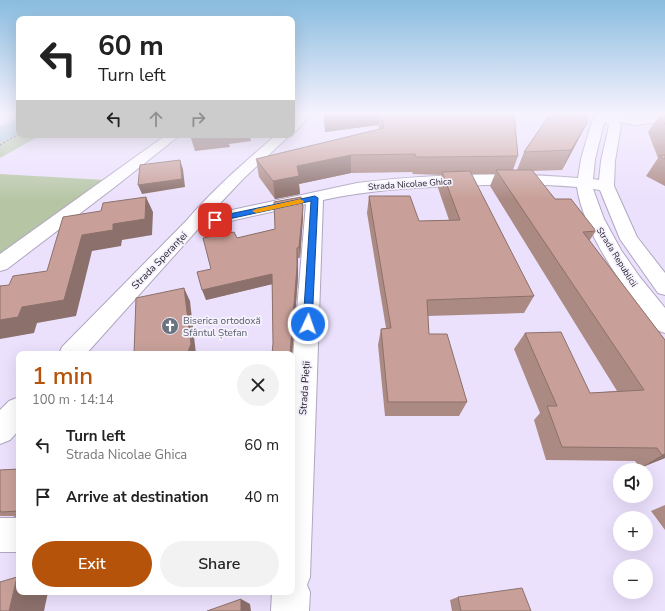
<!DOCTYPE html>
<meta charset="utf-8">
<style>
:root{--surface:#fff;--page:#f2f2f2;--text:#222;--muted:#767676;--accent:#b45309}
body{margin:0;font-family:"Nunito Sans",sans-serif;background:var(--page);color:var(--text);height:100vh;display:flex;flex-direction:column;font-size:15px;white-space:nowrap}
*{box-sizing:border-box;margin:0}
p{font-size:13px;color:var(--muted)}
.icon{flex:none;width:22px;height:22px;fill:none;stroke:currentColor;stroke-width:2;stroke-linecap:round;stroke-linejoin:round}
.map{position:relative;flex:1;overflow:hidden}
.panel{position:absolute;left:16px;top:351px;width:279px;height:244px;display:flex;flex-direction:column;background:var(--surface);border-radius:8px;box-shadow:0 4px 16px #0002}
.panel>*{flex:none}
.guide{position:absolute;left:16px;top:16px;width:279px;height:122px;border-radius:8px;box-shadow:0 4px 16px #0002;background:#fff;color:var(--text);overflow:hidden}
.controls{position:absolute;left:613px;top:463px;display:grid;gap:8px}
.controls a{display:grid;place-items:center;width:40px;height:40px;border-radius:50%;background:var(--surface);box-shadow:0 4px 16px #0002;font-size:20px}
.pin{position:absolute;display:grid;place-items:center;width:34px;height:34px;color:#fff;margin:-17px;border-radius:8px;box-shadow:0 2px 6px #0006}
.me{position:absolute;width:44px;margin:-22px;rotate:3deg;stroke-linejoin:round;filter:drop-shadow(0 0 3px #0008)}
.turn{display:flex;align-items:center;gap:14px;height:84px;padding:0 16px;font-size:18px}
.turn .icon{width:52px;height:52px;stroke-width:2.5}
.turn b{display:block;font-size:28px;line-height:34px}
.lanes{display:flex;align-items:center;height:38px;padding:0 16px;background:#0003;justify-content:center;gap:20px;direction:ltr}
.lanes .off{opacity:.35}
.round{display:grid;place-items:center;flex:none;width:42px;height:42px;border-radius:21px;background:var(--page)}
.overview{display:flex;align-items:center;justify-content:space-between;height:68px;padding:0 16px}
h1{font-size:24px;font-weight:600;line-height:30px;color:var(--accent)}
.primary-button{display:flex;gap:8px;margin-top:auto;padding:8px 16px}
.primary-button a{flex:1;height:46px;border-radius:24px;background:var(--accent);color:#fff;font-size:16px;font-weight:600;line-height:46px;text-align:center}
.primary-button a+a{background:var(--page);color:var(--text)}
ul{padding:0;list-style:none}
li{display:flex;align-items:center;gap:12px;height:52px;padding:0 16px}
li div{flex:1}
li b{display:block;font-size:15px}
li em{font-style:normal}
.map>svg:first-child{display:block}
.green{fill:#b6c6a5}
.water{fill:#9bc8d2}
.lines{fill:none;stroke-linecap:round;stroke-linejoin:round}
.minor-casing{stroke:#b0a6c1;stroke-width:2}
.path{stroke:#81798c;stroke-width:1.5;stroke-dasharray:2 2;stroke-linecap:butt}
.minor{fill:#fff;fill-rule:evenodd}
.wall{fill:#ac8a84}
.shaded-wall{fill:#8c706b}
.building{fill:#c8a099;stroke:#8c706b}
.route{fill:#1a73e8;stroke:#114b97}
.slow{fill:#f59e0b}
.labels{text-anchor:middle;stroke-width:3.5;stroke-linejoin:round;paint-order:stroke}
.far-street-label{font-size:9px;fill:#211d28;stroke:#f6f2fd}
.street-label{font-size:10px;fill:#211d28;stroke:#f6f2fd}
.worship-label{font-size:10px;fill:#5b616d;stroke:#f6f2fd;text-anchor:start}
</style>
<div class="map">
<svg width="665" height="611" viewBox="0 0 665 611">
<rect width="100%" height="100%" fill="#ece1fd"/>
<g class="green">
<path d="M19,135H41L0,158V142Z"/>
<path d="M0,174L105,180L0,257Z"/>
</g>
<path class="water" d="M19,117V135L0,142V126Z"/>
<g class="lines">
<g class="minor-casing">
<g id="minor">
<path d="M299,114H311L296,131L292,132V121Z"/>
<path d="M601,114H613L636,117L665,114V121L636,125L619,122L621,125L615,161L614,186L637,237L665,273V295L658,293L620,239L600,190L593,189L604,219L621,250L639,276L665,308V333L657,330C627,292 584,236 577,187C539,184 500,184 462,186C415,187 369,190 323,200L310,577L307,585L310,592L309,611H271L272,592H292V368L306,204L199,228L86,354H59L62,347L187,220C213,189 245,162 276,135H290L243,179L209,215L357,183C429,174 505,172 578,178L581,159L592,121ZM605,122L609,126L601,161L599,180L593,179L595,159L604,123Z"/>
<path d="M166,135H180L116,186L7,269L0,271V254Z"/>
<path d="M19,397V430L10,440L0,444V410L9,401Z"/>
<rect x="0" y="518" width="19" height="34"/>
</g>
</g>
<path class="path" d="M0,145L19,134"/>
<use href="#minor" class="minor"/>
</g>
<g class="wall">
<path d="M326,114H514L518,156L513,170H517L524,152L553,118L554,114H587V123L577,142L562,170L532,171L555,199L596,231L589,241L665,340V458L640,468L635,461L546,460L534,420L540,413L514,349L525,333L590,393L617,391L490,186L495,174H471L534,296L524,313L428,316L429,334L467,402L459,416H385L378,345L381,329L386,328L367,213L369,196L419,221L449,220L438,188L442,175L413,174L412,172L351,173L299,184L300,194L275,199L259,177L256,159L379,129L378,125L325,132L324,116Z"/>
<path d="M660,114H665V186L646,176L658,158L648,132Z"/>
<path d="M303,217L300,258H298V277L292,356V354L273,343L272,284L206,300L211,269L237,238L275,229Z"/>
<path d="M19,469V519L13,516H0V470Z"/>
<path d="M665,505V530L651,511Z"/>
<path d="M458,597L531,611H452L450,600Z"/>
</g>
<g class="shaded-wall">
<path d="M341,114H379L378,125L325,132L324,116Z"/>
<path d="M587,123L577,142L562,170L571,150Z"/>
<path d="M190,135H250L251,141L229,144L230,147L195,151Z"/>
<path d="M351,155V173L299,184L300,194L275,199L273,181L297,166Z"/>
<path d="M180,160L183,169L185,187L142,194L138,185Z"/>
<path d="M146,197L153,212L152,235L122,240L121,246L92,251L76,316L37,323L34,333L0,339V320L22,307L82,235L113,224Z"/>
<path d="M303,207V217L300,258L299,247Z"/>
<path d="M297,248L298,258V277L292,356V354H290Z"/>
<path d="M272,274L273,284L206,300L202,290Z"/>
<path d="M184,288L190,301L196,354H187Z"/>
<path d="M665,454V458L640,468L662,455Z"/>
<path d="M17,577H19V592H48L44,611H9Z"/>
<path d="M241,599L250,604L251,611H241Z"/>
</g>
<g class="building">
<path d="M326,114H341L324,116Z"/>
<path d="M381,114H514L518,156L438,157H416L415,154L351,155L297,166L299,176L273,181L256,159L384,128Z"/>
<path d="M556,114H587V123L571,150L524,152L548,117L555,118Z"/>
<path d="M660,114H665V125Z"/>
<path d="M665,155V159L659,156Z"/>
<path d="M180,160L182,179L138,185L140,165Z"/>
<path d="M496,170H532L555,199H571L596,231L583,232L665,340V454L662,455L657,448L562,447L547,406H557L525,333L561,332L590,393L644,390Z"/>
<path d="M470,171L534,296L427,300L429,334H447L467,402H388L381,329L391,328L369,196H410L419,221L460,220L442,172Z"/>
<path d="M146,197L145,219L113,224V230L82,235L64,300L22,307L18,317L0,320V286L9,285L13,276L47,271L63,217L101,211L103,203Z"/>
<path d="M301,197L303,207L299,247L297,248V267L290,354H272L273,343L272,274L202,290L197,272L211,269L203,238L234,232L237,238L275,229L274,202Z"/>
<path d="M184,288L191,344L187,354H134L136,298Z"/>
<path d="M19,469V511L1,512L0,510V470Z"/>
<path d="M17,577L9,611H0V582Z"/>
<path d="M522,588L531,611H461L458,597Z"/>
<path d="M241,599V611H207Z"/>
</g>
<linearGradient id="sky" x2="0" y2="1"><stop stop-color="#89bcdf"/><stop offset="0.57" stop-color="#f6f2fe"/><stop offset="1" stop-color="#f6f2fe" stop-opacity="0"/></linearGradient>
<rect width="665" height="199" fill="url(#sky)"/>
<path class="route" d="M315,196L318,198L312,324L311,326H304L303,324L311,201L215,222L211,220L215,217Z"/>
<path class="slow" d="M300,199L304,201L303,203L256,213L252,211L256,209Z"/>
<defs>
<g id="church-disc" transform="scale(0.9)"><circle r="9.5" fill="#6b7280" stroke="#f6f2fd"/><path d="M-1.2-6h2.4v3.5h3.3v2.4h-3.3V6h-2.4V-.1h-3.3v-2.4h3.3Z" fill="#fff"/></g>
</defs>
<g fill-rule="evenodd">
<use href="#church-disc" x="170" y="326"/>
</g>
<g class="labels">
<g class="far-street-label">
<text transform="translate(410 184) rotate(-4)" y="3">Strada Nicolae Ghica</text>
<text transform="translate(617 257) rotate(58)" y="3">Strada Republicii</text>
</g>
<g class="street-label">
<text transform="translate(159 260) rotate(-46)" y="4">Strada Speranței</text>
<text transform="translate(304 388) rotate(-86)" y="4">Strada Pieții</text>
</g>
<g class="worship-label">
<text x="183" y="324">Biserica ortodoxă<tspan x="183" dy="12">Sfântul Ștefan</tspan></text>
</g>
</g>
</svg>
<div class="controls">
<a><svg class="icon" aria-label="sound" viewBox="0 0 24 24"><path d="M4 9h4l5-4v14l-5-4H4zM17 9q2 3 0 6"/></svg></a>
<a>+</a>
<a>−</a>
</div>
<div class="pin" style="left:215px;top:220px;background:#d93025"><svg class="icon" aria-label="arrive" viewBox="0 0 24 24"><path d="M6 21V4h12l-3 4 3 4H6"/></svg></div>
<svg class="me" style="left:308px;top:324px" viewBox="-20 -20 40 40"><circle r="17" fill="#1a73e8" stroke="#fff" stroke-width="3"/><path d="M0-11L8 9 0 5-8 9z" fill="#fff"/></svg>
<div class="guide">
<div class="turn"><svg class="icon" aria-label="left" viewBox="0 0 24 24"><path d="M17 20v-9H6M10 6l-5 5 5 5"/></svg><div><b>60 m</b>Turn left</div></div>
<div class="lanes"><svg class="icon" aria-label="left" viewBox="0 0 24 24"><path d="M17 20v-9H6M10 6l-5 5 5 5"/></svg><svg class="icon off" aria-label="ahead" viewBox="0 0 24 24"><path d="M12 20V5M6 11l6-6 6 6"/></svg><svg class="icon off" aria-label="right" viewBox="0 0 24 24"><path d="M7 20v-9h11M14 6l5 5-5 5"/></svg></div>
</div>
<section class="panel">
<div class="overview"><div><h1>1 min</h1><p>100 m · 14:14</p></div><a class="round"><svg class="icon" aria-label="close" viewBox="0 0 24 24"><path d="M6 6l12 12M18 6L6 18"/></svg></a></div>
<ul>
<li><svg class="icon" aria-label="left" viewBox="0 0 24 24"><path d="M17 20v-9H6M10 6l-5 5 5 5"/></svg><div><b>Turn left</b><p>Strada Nicolae Ghica</p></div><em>60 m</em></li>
<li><svg class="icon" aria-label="arrive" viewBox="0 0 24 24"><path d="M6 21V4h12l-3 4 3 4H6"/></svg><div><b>Arrive at destination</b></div><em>40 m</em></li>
</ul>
<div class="primary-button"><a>Exit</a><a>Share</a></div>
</section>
</div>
